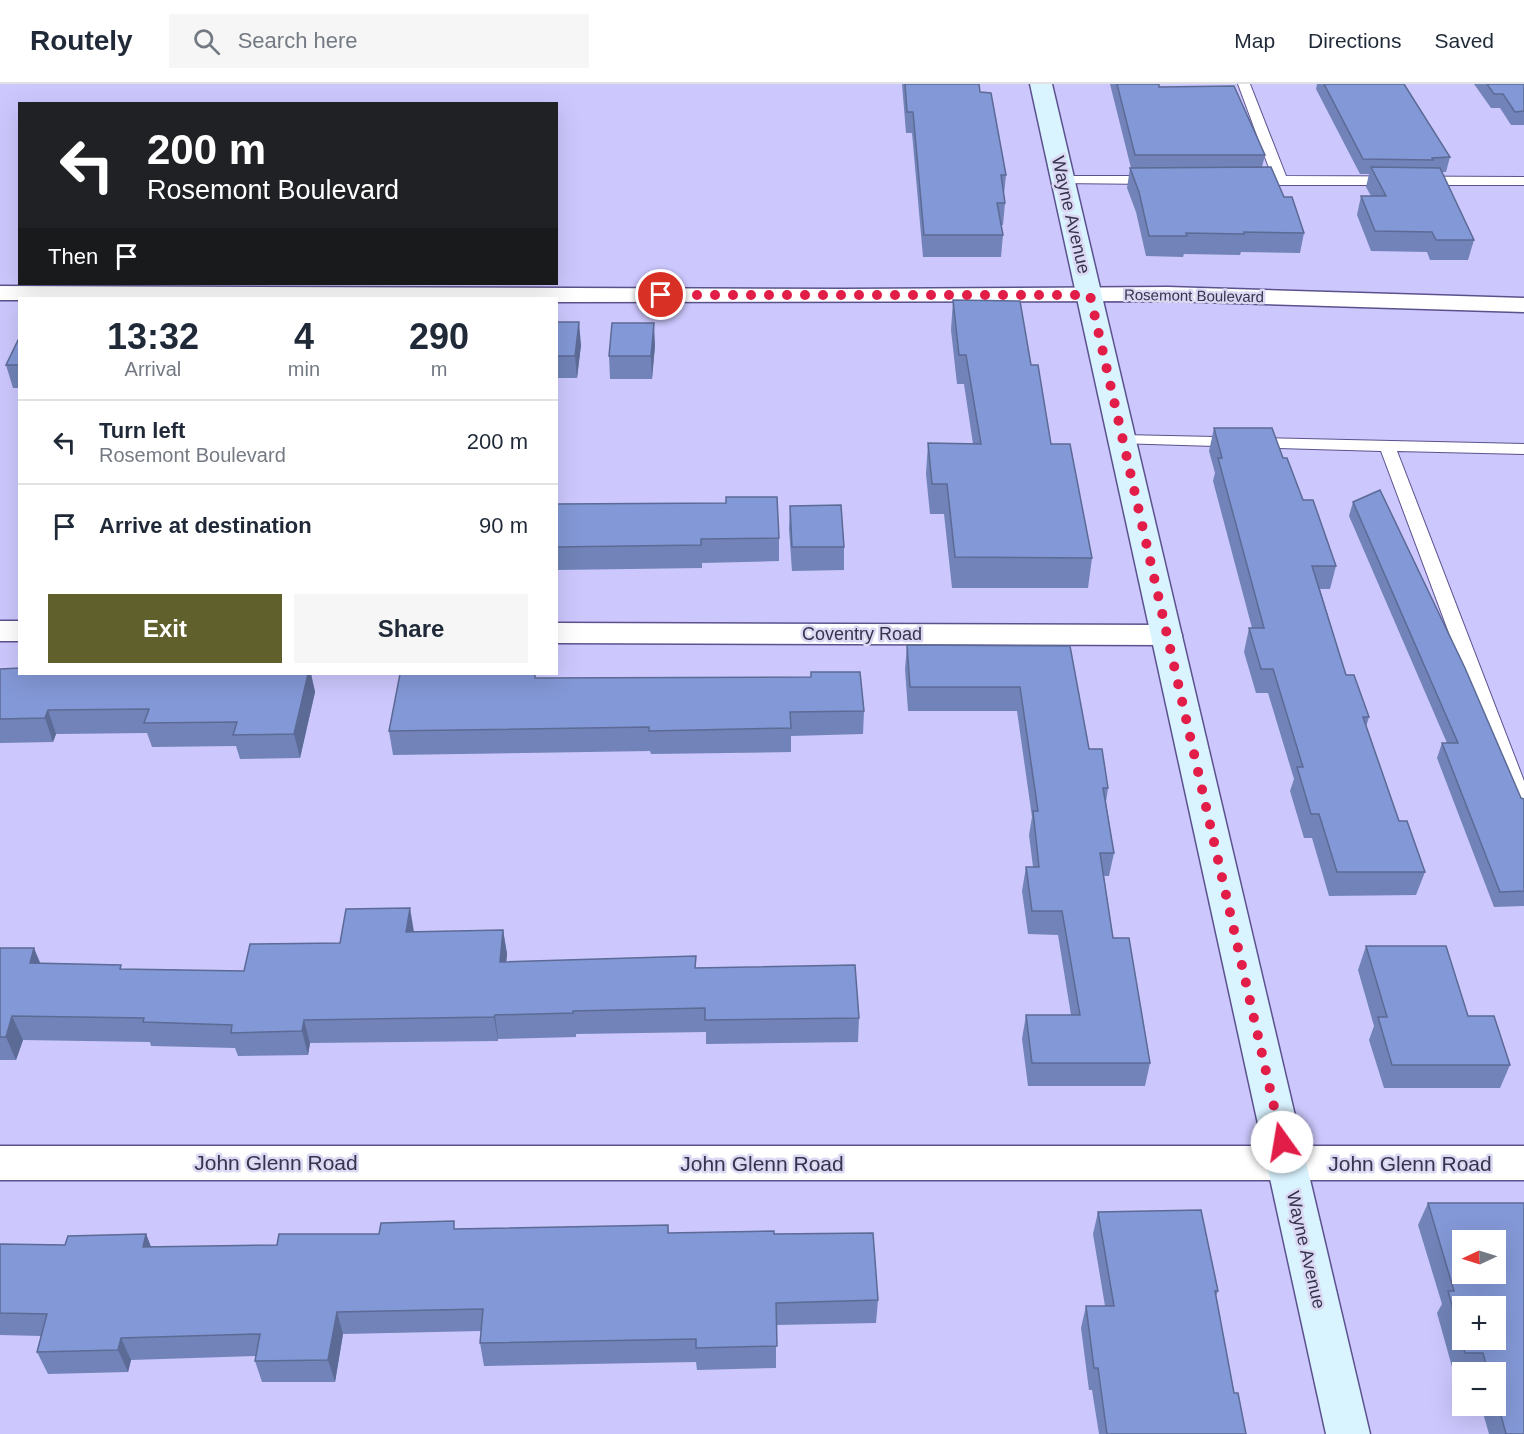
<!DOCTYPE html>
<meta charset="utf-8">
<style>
:root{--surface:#fff;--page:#f6f6f7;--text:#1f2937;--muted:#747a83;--line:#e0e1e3;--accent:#60602d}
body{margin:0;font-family:Helvetica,sans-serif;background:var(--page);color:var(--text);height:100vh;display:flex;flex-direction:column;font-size:22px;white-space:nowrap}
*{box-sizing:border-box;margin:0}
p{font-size:20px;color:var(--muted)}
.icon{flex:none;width:33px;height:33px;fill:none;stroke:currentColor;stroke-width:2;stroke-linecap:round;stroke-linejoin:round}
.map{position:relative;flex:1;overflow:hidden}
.details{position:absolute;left:18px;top:213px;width:540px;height:378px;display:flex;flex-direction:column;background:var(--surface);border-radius:0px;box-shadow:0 6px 24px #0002}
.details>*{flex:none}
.guide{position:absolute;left:18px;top:18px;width:540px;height:183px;border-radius:0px;box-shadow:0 6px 24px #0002;background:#202124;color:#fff;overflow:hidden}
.needle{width:39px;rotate:266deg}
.controls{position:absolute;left:1452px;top:1146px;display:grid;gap:12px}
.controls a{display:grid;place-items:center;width:54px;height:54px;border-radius:0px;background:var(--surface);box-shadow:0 6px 24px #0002;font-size:30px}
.pin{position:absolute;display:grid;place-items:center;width:51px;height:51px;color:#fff;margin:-26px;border:3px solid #fff;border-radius:50%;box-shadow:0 2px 6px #0007}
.me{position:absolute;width:66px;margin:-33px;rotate:347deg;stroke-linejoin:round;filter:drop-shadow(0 0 4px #0008)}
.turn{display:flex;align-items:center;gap:21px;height:126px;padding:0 30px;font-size:27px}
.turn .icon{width:78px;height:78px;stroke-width:2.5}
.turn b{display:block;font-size:42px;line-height:51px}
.then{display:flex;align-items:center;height:57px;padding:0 30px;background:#0003;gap:12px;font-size:22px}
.eta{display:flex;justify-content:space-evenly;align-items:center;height:102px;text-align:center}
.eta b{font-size:36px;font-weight:700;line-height:42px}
.button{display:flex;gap:12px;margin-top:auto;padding:12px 30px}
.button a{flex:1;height:69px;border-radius:0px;background:var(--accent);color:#fff;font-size:24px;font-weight:700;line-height:69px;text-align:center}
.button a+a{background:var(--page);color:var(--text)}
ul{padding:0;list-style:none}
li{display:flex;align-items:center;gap:18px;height:84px;padding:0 30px;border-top:2px solid var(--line)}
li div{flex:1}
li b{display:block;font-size:22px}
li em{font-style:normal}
header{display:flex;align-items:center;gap:36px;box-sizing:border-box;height:84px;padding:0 30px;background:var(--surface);border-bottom:2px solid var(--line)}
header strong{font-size:28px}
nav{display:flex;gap:33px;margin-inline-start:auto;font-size:21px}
.search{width:420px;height:54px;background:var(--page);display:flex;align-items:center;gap:15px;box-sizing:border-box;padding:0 21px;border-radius:0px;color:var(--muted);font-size:22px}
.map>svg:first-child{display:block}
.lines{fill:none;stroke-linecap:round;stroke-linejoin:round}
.lane-casing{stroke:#5b528d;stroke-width:2}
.street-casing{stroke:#5b528d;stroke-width:3}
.secondary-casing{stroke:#5b528d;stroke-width:3}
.lane{fill:#fff;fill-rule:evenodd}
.street{fill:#fff;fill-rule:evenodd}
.secondary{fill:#d9f3ff;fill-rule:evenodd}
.wall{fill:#7183b8}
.shaded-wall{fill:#5c6a96}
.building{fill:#8398d6;stroke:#5c6a96;stroke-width:1.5;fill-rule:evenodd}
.route{stroke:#e11d48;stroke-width:10;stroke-dasharray:0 18}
.labels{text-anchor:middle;stroke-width:5;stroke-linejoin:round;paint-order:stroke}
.far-street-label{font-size:15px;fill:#36334d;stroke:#dad8f3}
.street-label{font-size:18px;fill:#36334d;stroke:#dad8f3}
.near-street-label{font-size:21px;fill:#36334d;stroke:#dad8f3}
</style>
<header>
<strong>Routely</strong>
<div class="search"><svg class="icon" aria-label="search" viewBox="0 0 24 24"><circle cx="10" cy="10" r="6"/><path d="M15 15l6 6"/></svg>Search here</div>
<nav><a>Map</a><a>Directions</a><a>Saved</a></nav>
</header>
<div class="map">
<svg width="1524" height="1350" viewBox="0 0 1524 1350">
<rect width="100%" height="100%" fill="#ccc7fd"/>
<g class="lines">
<g class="lane-casing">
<g id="lane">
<path d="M1238,0H1250L1286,92L1524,93V101H1281L1247,99L1245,96L1247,93L1272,92Z"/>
<path d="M1063,92H1154L1161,96L1154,100L1058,99L1056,96Z"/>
<path d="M1123,351L1524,360V370L1397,367L1524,697V730L1517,728L1514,723L1381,367L1117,359L1115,356Z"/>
</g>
</g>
<g class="street-casing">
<g id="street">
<path d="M0,202L845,205L1168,203L1524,214V228L1168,217L556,218V214H20V216H0Z"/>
<rect x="0" y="537" width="20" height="20"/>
<path d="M556,539L1167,541L1178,544L1182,551L1178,558L1167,561L556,559Z"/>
<rect x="0" y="1062" width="1524" height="34"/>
</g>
</g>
<g class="secondary-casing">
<path id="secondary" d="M1030,0H1052L1370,1350H1326Z"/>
</g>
<use href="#lane" class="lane"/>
<use href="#street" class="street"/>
<use href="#secondary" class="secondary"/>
</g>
<g class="wall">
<path d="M902,0H979L980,8L1006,91L1004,110L1005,119L1003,141H1001L1003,151L1001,173H923L912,49H906Z"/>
<path d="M1110,0H1159V3L1265,71L1262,83L1284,113L1304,149L1300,169L1241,168L1240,171L1184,170L1183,173L1146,172L1136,128L1127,104L1130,84H1131Z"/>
<path d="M1317,0H1404L1450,73L1446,88H1442L1474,156L1468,176H1430L1427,168L1371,167L1357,131L1361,112H1371L1366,103L1369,90H1360L1316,5Z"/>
<path d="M1474,0H1524V41H1511L1500,24H1491Z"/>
<path d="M953,216L1031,281L1051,360L1092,474L1088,504H952L944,430H930L926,390L928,359L973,360L964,300H957L951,246Z"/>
<path d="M556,238L581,261L577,294H556Z"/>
<path d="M20,252V304H13L6,281Z"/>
<path d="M655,261L652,295H610L609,272Z"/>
<path d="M1214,344L1283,374L1303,416L1336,482L1330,505H1320L1346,591L1369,633L1366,643L1399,737L1425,788L1416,811L1329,812L1312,754H1304L1290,707L1294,695L1268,609H1256L1244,568L1249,544H1252L1213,397L1215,389L1209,367Z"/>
<path d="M1353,418L1521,714L1524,715V822L1494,823L1437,674L1442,659H1447L1349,432Z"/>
<path d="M556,420L779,454V477L702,479V484L556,486Z"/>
<path d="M790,422L844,463V486L792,487L789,445Z"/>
<path d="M907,561L1070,562L1089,665L1108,704L1106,718L1114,769L1109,792H1104L1113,854L1150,979L1145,1002H1028L1022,955L1026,931H1071L1058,851L1028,850L1022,807L1026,783H1033L1029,751L1032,733L1017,627H908L905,585Z"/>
<path d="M0,585L20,590H311L315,608L300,674L240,675L236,662L152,663L147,649L56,650L53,658L0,659Z"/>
<path d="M537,594L864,627L863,650L791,652V668L651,670L650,667L393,671L389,647Z"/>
<path d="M503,846L507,870L506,878L696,884L859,934L858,958L706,960V948L576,950V953L498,955V957L310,959L308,971L238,972L235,964L151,962L150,958L23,956L16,976H0V864L40,879L123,885L244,887L340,859L414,848Z"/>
<path d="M1366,862L1468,932L1510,981L1500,1004H1384L1369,956L1374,942L1358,886Z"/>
<path d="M1428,1119L1524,1350H1489L1481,1322H1496V1288H1462V1290H1454L1437,1229L1442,1220L1418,1141Z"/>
<path d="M1098,1128L1218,1207L1216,1212L1234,1309L1246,1350H1099L1092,1306H1089L1081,1244L1086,1222H1105L1093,1150Z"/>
<path d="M668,1141L669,1149L774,1150L878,1216L876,1239L776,1241V1284L697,1286L696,1278L484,1282L480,1259L481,1247L343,1250L335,1298H262L255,1277V1272L131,1276L128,1288L48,1290L37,1268L41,1252L0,1251V1160L65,1161L146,1150L151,1163L277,1161L379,1150L456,1145Z"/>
</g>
<g class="shaded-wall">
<path d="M579,238L581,261L577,294L575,272Z"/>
<path d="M654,239L655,261L652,295L651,272Z"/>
<path d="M308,590H311L315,608L300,674L294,650Z"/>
<path d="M48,626L56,650L53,658L45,634Z"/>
<path d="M410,824L414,848H406Z"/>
<path d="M503,846L507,870L504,902L500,878Z"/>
<path d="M34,864L44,888L30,879Z"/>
<path d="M495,931L498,955V957L494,933Z"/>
<path d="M12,932L23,956L16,976L6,953Z"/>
<path d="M304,936L310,959L308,971L302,947Z"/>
<path d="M146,1150L155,1173L143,1163Z"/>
<path d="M337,1228L343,1250L335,1298L328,1276Z"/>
<path d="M121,1254L131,1276L128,1288L118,1266Z"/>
</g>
<g class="building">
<path d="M905,0H979L980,8L991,9L1006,91H1001L1005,119H997L1003,151H924L913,28H907Z"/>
<path d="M1117,0H1159V3L1234,2L1265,71H1135Z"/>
<path d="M1324,0H1404L1450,73L1432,74L1433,76L1363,75Z"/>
<path d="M1487,0H1524V27L1515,28L1503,10H1494Z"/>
<path d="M1271,83L1284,113H1292L1304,149L1244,148V150L1186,149L1187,152H1149L1139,108L1130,84Z"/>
<path d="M1371,83L1440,84L1474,156H1436L1432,148L1375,147L1361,112H1386Z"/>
<path d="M953,216L1020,217L1031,281H1038L1051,360H1070L1092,474L955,473L947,400H932L928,359L981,360L966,271H959Z"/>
<path d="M556,238H579L575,272H556Z"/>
<path d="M612,239H654L651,272H609Z"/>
<path d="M20,252V281H6Z"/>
<path d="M1214,344H1272L1283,374H1287L1303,416H1313L1336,482H1312L1346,591H1354L1369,633H1363L1399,737H1407L1425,788H1337L1319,730H1311L1297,683H1303L1273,585H1261L1249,544H1264L1218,374H1222Z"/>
<path d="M1380,406L1465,584L1521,714L1524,715V807L1500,808L1442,659H1458L1353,418Z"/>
<path d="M726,413H777L779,454L701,455V461L556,463V420L726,419Z"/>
<path d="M841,421L844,463H792L790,422Z"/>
<path d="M907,561L1070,562L1089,665H1102L1108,704H1103L1114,769H1100L1113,854H1129L1150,979H1032L1026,931H1080L1062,827H1032L1026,783H1039L1033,727H1038L1020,603H910Z"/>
<path d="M20,584V590H308L294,650L233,651L237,638L144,639L149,625L48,626L45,634L0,635V585Z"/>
<path d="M811,588H860L864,627L790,628L791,644L649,647V643L389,647L400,590H535V594L811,593Z"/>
<path d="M410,824L406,848L503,846L500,878L696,872L695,884L855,881L859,934L705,936V924L573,927V929L495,931L494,933L304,936L302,947L231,949L232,941L143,938L144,934L12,932L6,953H0V864H34L30,879L121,881L120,885L244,887L250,860L340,859L346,825Z"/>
<path d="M1366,862H1446L1468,932H1494L1510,981H1392L1378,933H1387Z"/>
<path d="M1428,1119H1524V1350H1506L1496,1313V1288H1488L1483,1269H1465L1448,1207H1454ZM1462,1156H1496V1190H1462ZM1462,1222H1496V1256H1462Z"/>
<path d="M1201,1126L1218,1207H1215L1234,1309H1238L1246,1350H1107L1098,1284H1094L1086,1222H1114L1098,1128Z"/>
<path d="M454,1137V1145L668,1141V1149L774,1147V1150L873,1149L878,1216L776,1219L777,1262L696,1264V1255L480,1259L483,1225L337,1228L328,1276L255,1277L260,1250L121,1254L118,1266L37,1268L47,1230L0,1229V1160L65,1161L68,1152L146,1150L143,1163L277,1161L279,1150H379L381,1139Z"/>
</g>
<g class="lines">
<path class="route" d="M661,211H1090L1282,1058"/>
</g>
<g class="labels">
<g class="far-street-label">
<text transform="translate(1194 212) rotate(1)" y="5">Rosemont Boulevard</text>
</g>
<g class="street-label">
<text transform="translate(1071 131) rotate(77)" y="6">Wayne Avenue</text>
<text x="862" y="556">Coventry Road</text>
<text transform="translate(1306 1166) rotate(77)" y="6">Wayne Avenue</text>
</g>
<g class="near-street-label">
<text x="276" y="1086">John Glenn Road</text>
<text x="762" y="1087">John Glenn Road</text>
<text x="1410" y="1087">John Glenn Road</text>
</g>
</g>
</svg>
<div class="controls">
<a><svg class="needle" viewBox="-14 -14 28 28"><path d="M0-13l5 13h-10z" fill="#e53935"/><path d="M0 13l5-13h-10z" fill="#747a83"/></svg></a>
<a>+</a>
<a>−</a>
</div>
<div class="pin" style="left:661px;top:211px;background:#d93025"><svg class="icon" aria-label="arrive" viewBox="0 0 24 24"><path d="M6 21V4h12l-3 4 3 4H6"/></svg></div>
<svg class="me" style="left:1282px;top:1058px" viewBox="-20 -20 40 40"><circle r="19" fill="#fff"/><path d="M0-13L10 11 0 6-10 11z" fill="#e11d48"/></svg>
<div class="guide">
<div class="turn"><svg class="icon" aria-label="left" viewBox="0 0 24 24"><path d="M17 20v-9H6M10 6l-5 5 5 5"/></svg><div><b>200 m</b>Rosemont Boulevard</div></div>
<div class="then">Then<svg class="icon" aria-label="arrive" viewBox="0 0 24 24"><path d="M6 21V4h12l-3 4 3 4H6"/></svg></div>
</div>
<section class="details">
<div class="eta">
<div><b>13:32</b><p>Arrival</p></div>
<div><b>4</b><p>min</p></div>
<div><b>290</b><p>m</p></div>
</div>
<ul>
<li><svg class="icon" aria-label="left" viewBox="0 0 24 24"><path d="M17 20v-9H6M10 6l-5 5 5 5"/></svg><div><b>Turn left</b><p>Rosemont Boulevard</p></div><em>200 m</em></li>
<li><svg class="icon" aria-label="arrive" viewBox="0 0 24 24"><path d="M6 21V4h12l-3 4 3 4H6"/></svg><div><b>Arrive at destination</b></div><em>90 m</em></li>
</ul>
<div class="button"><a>Exit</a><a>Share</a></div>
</section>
</div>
